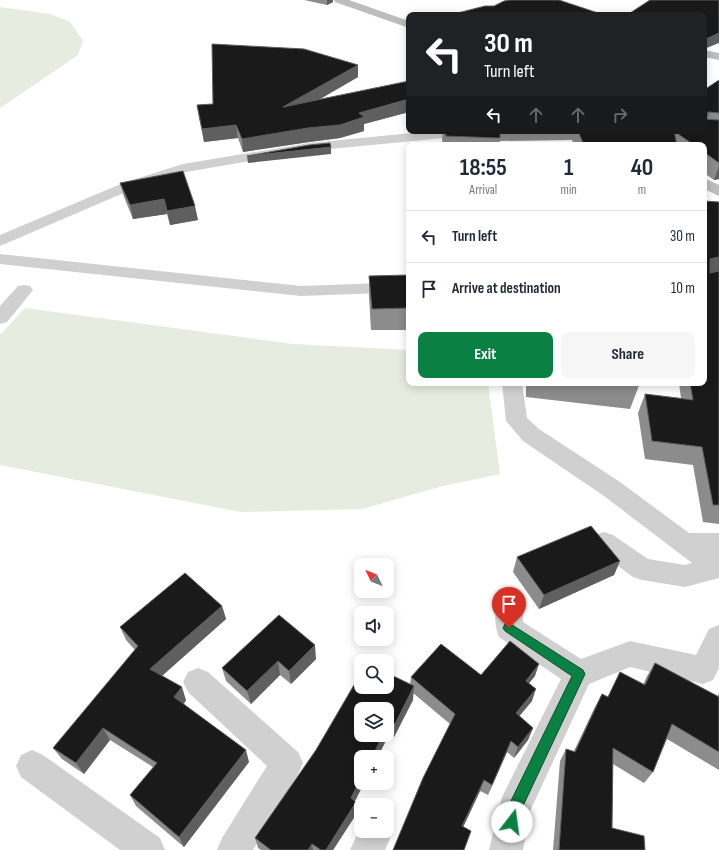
<!DOCTYPE html>
<meta charset="utf-8">
<style>
:root{--surface:#fff;--page:#f6f6f7;--text:#1f2937;--muted:#747a83;--line:#e0e1e3;--accent:#0b8043}
body{margin:0;font-family:"Sofia Sans Condensed",sans-serif;background:var(--page);color:var(--text);height:100vh;display:flex;flex-direction:column;font-size:15px;white-space:nowrap}
*{box-sizing:border-box;margin:0}
p{font-size:13px;color:var(--muted)}
.icon{flex:none;width:22px;height:22px;fill:none;stroke:currentColor;stroke-width:2;stroke-linecap:round;stroke-linejoin:round}
.map{position:relative;flex:1;overflow:hidden}
.side{position:absolute;left:406px;top:142px;width:301px;height:244px;display:flex;flex-direction:column;background:var(--surface);border-radius:8px;box-shadow:0 2px 10px #0003}
.side>*{flex:none}
.banner{position:absolute;left:406px;top:12px;width:301px;height:122px;border-radius:8px;box-shadow:0 2px 10px #0003;background:#202124;color:#fff;overflow:hidden}
.needle{width:26px;rotate:313deg}
.fabs{position:absolute;left:354px;top:558px;display:grid;gap:8px}
.fabs a{display:grid;place-items:center;width:40px;height:40px;border-radius:8px;background:var(--surface);box-shadow:0 2px 10px #0003;font-size:20px}
.pin{position:absolute;display:grid;place-items:center;width:34px;height:34px;color:#fff;margin:-41px -17px;border-radius:50% 50% 50% 0;rotate:-45deg;box-shadow:0 0 4px #0007}
.pin .icon{rotate:45deg}
.me{position:absolute;width:44px;margin:-22px;rotate:15deg;stroke-linejoin:round;filter:drop-shadow(0 0 3px #0008)}
.turn{display:flex;align-items:center;gap:14px;height:84px;padding:0 12px;font-size:18px}
.turn .icon{width:52px;height:52px;stroke-width:2.5}
.turn b{display:block;font-size:28px;line-height:34px}
.lanes{display:flex;align-items:center;height:38px;padding:0 12px;background:#0003;justify-content:center;gap:20px;direction:ltr}
.lanes .off{opacity:.35}
.eta{display:flex;justify-content:space-evenly;align-items:center;height:68px;text-align:center}
.eta b{font-size:24px;font-weight:700;line-height:28px}
.button{display:flex;gap:8px;margin-top:auto;padding:8px 12px}
.button a{flex:1;height:46px;border-radius:8px;background:var(--accent);color:#fff;font-size:16px;font-weight:700;line-height:46px;text-align:center}
.button a+a{background:var(--page);color:var(--text)}
ul{padding:0;list-style:none}
li{display:flex;align-items:center;gap:12px;height:52px;padding:0 12px;border-top:1px solid var(--line)}
li div{flex:1}
li b{display:block;font-size:15px}
li em{font-style:normal}
.map>svg:first-child{display:block}
.green{fill:#e6ecdf}
.lines{fill:none;stroke-linecap:round;stroke-linejoin:round}
.minor{fill:#d0d0d0;fill-rule:evenodd}
.tertiary{fill:#d0d0d0;fill-rule:evenodd}
.secondary{fill:#bdbdbd;fill-rule:evenodd}
.wall{fill:#8c8c8c}
.shaded-wall{fill:#5f5f5f}
.building{fill:#1a1a1a;stroke:#5f5f5f}
.route{fill:#0b8043;stroke:#07532c}
</style>
<div class="map">
<svg width="719" height="850" viewBox="0 0 719 850">
<rect width="100%" height="100%" fill="#fff"/>
<g class="green">
<path d="M0,7L50,14L70,22L83,41L78,55L0,108Z"/>
<path d="M25,308L293,344L409,350V383H488L500,474L439,487L362,509L241,512L0,465V335Z"/>
</g>
<g class="lines">
<g class="minor">
<path d="M433,131H483L481,134L476,135L309,151L186,172L133,189L0,246V235L123,183L183,164L309,143Z"/>
<path d="M24,285L30,286L33,290L7,322L0,324V306L18,286Z"/>
<path d="M502,383H522L527,418L539,429L620,482L689,533H719V578L685,587L642,580L633,577L595,549L591,542L595,535L604,532L613,535L648,559L685,565L692,563L604,496L523,441L506,421Z"/>
<path d="M509,598L519,601L523,610V622L581,659L630,641L696,655L709,629L719,625V668L713,680L703,684L630,667L589,684L531,809L523,850H489L499,807L503,795L561,679L499,637C494,625 494,613 499,601Z"/>
<path d="M198,668L208,672L298,752L303,763L298,774L253,850H217L222,838L267,766L188,692L183,682L188,672Z"/>
<path d="M32,750L43,755L160,838L165,850H120L21,777L16,766L21,755Z"/>
<path d="M387,819L393,831L385,850H350L361,826V831H387Z"/>
</g>
<path class="tertiary" d="M0,254L301,286L409,282V292L301,296L0,264Z"/>
<g class="secondary">
<path d="M334,0H349L409,21V28L335,2Z"/>
<path d="M704,50L719,53V60L704,57Z"/>
<path d="M704,178L719,185V196L704,189Z"/>
</g>
</g>
<g class="wall">
<path d="M304,0H333V2L327,5Z"/>
<path d="M358,65V77L320,99L409,81V112L364,124V131L340,138L309,142L243,152L238,138L204,142L199,118L197,105L213,104Z"/>
<path d="M719,80V179L714,180L704,173V145H574L572,140L500,141L499,145H443L442,140L443,131H704V90Z"/>
<path d="M183,171L198,220L170,225L167,214L133,219L124,197L120,183Z"/>
<path d="M719,201V524L703,522L693,465L645,459L638,413L645,394L681,398L679,383H704Z"/>
<path d="M409,275V330H371L369,297V276Z"/>
<path d="M526,383H640L630,409L526,397Z"/>
<path d="M517,557L620,561L614,575L539,609L513,572Z"/>
<path d="M222,606L226,619L162,676L186,700L184,704L249,762L184,847L136,806L130,795L153,767L110,740L84,774L62,759L53,748L135,650L126,640L120,627Z"/>
<path d="M279,615L316,659L291,684L280,675L251,704L226,681L222,668Z"/>
<path d="M655,663L718,696L719,693V770L667,739L653,772L644,783L613,764L612,828L645,850H553L560,761L566,749L574,751L595,707L602,694L608,697L620,672L643,685L647,676Z"/>
<path d="M481,675L535,676L529,683L532,701L519,716L533,728L528,740L514,758L507,752L488,795L480,791L463,827L465,850L450,724L413,693V700L394,737L389,734L355,801L357,813L333,850H261L258,848L255,838L410,685L411,677Z"/>
</g>
<g class="shaded-wall">
<path d="M327,0H333V2L327,5Z"/>
<path d="M719,33V43L704,49V40Z"/>
<path d="M358,65V77L284,120L283,107Z"/>
<path d="M409,99V112L364,124V131L340,138L309,142L243,152L242,139L359,113Z"/>
<path d="M709,112L704,128V113Z"/>
<path d="M236,125L238,138L204,142L202,129Z"/>
<path d="M331,147V154L248,163L247,156Z"/>
<path d="M719,166V179L714,180Z"/>
<path d="M164,199L167,214L133,219L130,205Z"/>
<path d="M195,206L198,220L170,225L167,211Z"/>
<path d="M719,257V272L704,277L710,259Z"/>
<path d="M620,561L614,575L539,609L544,595Z"/>
<path d="M222,606L226,619L155,682L150,669Z"/>
<path d="M315,645L316,659L291,684L289,671Z"/>
<path d="M278,661L280,675L251,704L247,691Z"/>
<path d="M539,664L535,676L521,693L526,681Z"/>
<path d="M414,686L413,700L394,737L395,724Z"/>
<path d="M182,687L186,700L180,709L174,697Z"/>
<path d="M536,689L532,701L512,725L516,713Z"/>
<path d="M390,722L389,734L378,757H372L383,735H387V728Z"/>
<path d="M103,728L110,740L84,774L76,763Z"/>
<path d="M533,728L528,740L514,758L518,747Z"/>
<path d="M511,741L507,752L488,795L492,785Z"/>
<path d="M246,750L249,762L184,847L179,837Z"/>
<path d="M361,778V783H364L351,809V798Z"/>
<path d="M484,780L480,791L459,836L462,826Z"/>
<path d="M356,802L357,813L333,850H326Z"/>
<path d="M312,844L313,850H308Z"/>
</g>
<g class="building">
<path d="M510,0H559L604,15H450L485,6H494L504,1Z"/>
<path d="M650,0H719V33L704,40V15H627Z"/>
<path d="M212,44L304,49L358,65L283,107L409,81V99L359,113L364,117L340,125L308,128L242,139L236,125L202,129L197,105L213,104Z"/>
<path d="M719,80V113L709,112L704,113V90Z"/>
<path d="M704,119L719,120V163L704,152V145H694L674,131L677,145H584L578,131H704Z"/>
<path d="M445,131H500V138L446,136Z"/>
<path d="M330,143L331,147L247,156L309,145Z"/>
<path d="M183,171L195,206L167,211L164,199L130,205L120,183Z"/>
<path d="M704,201L719,202V257L710,259V273L719,271V505H713L702,447L652,441L645,394L693,400L690,383H704Z"/>
<path d="M409,275V308L372,309L369,276Z"/>
<path d="M591,526L620,561L544,595L517,557Z"/>
<path d="M185,573L222,606L150,669L182,687L174,697L246,750L179,837L130,795L157,763L103,728L76,763L53,748L138,646L120,627Z"/>
<path d="M279,615L315,645L289,671L278,661L247,691L222,668Z"/>
<path d="M510,641L539,664L526,681L536,689L516,713L533,728L518,747L511,741L492,785L484,780L462,826L471,831L464,850H393L423,778L455,714L411,677L441,644L481,675Z"/>
<path d="M655,663L719,697V752L672,724L653,772L613,748L612,828L644,836L645,850H559L566,749L575,752L602,694L608,697L620,672L645,685Z"/>
<path d="M361,673V687H387V673L414,686L395,724L390,722L387,728V709H361V735H383L372,757H361V778L351,798L356,802L326,850H321L312,844L308,850H271L255,838L316,750Z"/>
</g>
<path class="route" d="M509,623L583,670L585,674L522,808L517,826L512,828L507,826L505,822L508,807L572,676L505,631L503,628L505,624Z"/>
</svg>
<div class="fabs">
<a><svg class="needle" viewBox="-14 -14 28 28"><path d="M0-13l5 13h-10z" fill="#e53935"/><path d="M0 13l5-13h-10z" fill="#747a83"/></svg></a>
<a><svg class="icon" aria-label="sound" viewBox="0 0 24 24"><path d="M4 9h4l5-4v14l-5-4H4zM17 9q2 3 0 6"/></svg></a>
<a><svg class="icon" aria-label="search" viewBox="0 0 24 24"><circle cx="10" cy="10" r="6"/><path d="M15 15l6 6"/></svg></a>
<a><svg class="icon" aria-label="layers" viewBox="0 0 24 24"><path d="M12 4l9 5-9 5-9-5zM3 14l9 5 9-5"/></svg></a>
<a>+</a>
<a>−</a>
</div>
<div class="pin" style="left:509px;top:628px;background:#d93025"><svg class="icon" aria-label="arrive" viewBox="0 0 24 24"><path d="M6 21V4h12l-3 4 3 4H6"/></svg></div>
<svg class="me" style="left:512px;top:822px" viewBox="-20 -20 40 40"><circle r="19" fill="#fff"/><path d="M0-13L10 11 0 6-10 11z" fill="#0b8043"/></svg>
<div class="banner">
<div class="turn"><svg class="icon" aria-label="left" viewBox="0 0 24 24"><path d="M17 20v-9H6M10 6l-5 5 5 5"/></svg><div><b>30 m</b>Turn left</div></div>
<div class="lanes"><svg class="icon" aria-label="left" viewBox="0 0 24 24"><path d="M17 20v-9H6M10 6l-5 5 5 5"/></svg><svg class="icon off" aria-label="ahead" viewBox="0 0 24 24"><path d="M12 20V5M6 11l6-6 6 6"/></svg><svg class="icon off" aria-label="ahead" viewBox="0 0 24 24"><path d="M12 20V5M6 11l6-6 6 6"/></svg><svg class="icon off" aria-label="right" viewBox="0 0 24 24"><path d="M7 20v-9h11M14 6l5 5-5 5"/></svg></div>
</div>
<section class="side">
<div class="eta">
<div><b>18:55</b><p>Arrival</p></div>
<div><b>1</b><p>min</p></div>
<div><b>40</b><p>m</p></div>
</div>
<ul>
<li><svg class="icon" aria-label="left" viewBox="0 0 24 24"><path d="M17 20v-9H6M10 6l-5 5 5 5"/></svg><div><b>Turn left</b></div><em>30 m</em></li>
<li><svg class="icon" aria-label="arrive" viewBox="0 0 24 24"><path d="M6 21V4h12l-3 4 3 4H6"/></svg><div><b>Arrive at destination</b></div><em>10 m</em></li>
</ul>
<div class="button"><a>Exit</a><a>Share</a></div>
</section>
</div>
